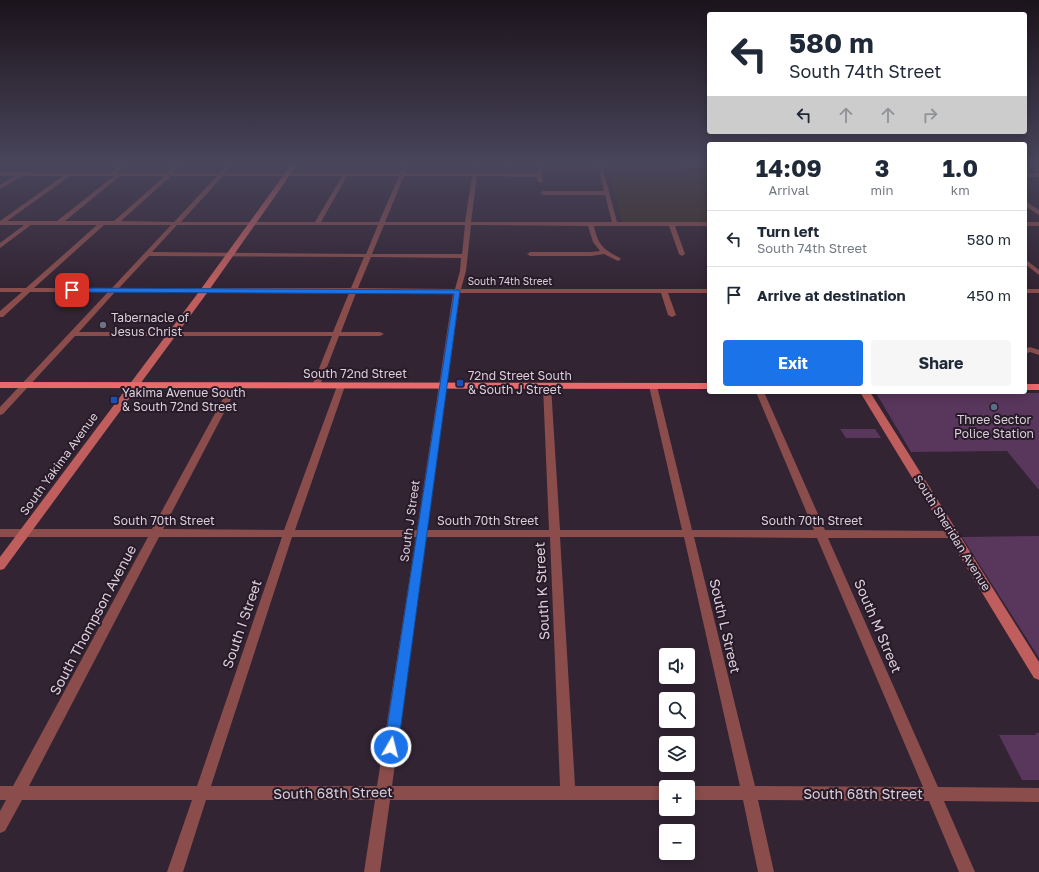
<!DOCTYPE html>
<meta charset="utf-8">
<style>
:root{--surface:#fff;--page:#f6f6f7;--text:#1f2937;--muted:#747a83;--line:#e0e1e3;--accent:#1a73e8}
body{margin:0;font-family:"Golos Text",sans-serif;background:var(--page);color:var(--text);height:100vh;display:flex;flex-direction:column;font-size:15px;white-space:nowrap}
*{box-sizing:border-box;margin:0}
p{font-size:13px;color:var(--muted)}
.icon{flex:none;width:22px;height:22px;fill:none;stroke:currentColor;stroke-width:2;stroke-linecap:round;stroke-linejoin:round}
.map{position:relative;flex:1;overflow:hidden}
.side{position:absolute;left:707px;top:142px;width:320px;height:252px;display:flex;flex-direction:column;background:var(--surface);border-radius:4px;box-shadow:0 2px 10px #0003}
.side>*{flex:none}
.banner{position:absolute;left:707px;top:12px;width:320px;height:122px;border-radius:4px;box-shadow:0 2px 10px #0003;background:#fff;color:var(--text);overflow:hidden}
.fabs{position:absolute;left:659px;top:648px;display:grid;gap:8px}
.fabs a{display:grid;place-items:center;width:36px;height:36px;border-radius:4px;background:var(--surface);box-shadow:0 2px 10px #0003;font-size:20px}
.pin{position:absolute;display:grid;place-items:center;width:34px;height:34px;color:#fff;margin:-17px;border-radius:8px;box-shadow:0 2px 6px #0006}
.me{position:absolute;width:44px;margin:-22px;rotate:8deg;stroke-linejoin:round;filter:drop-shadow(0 0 3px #0008)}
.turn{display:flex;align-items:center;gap:14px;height:84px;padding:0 16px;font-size:18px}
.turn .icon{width:52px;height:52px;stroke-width:2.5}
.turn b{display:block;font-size:28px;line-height:34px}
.lanes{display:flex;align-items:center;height:38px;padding:0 16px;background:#0003;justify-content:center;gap:20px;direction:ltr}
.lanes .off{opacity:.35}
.eta{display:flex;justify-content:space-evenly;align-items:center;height:68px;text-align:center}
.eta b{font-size:24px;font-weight:700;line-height:28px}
.action{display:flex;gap:8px;margin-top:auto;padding:8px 16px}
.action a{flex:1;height:46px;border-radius:4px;background:var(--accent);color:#fff;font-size:16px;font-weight:700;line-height:46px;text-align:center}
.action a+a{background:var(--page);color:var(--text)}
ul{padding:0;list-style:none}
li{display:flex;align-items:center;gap:12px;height:56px;padding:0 16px;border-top:1px solid var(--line)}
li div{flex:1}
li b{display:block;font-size:15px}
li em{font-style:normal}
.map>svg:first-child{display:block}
.built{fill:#3d2a3f}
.education{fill:#3b2f20}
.green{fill:#59365c}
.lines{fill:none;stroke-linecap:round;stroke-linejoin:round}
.street{fill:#8a4d4b;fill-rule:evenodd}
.secondary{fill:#bf5e5d;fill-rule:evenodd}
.primary{fill:#e86a6b;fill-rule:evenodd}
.wall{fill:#6d3473}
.shaded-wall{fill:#512655}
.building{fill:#79457e;stroke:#885a8c}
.route{fill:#1a73e8;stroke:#114b97}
.worship-dot{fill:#6b7280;stroke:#281a29;stroke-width:1.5}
.transit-dot{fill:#1a4fb4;stroke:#281a29;stroke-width:1.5}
.service-dot{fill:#5c6f8a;stroke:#281a29;stroke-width:1.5}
.labels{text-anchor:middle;stroke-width:4;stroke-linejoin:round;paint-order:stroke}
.far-street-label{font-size:10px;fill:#dad0da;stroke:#281a29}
.poi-label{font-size:12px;fill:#dad0da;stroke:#281a29;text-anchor:start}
.street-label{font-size:12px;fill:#dad0da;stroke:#281a29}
.near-street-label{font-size:14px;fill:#dad0da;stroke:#281a29}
</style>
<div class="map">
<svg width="1039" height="872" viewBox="0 0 1039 872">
<rect width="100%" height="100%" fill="#322433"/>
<path class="built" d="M608,166L682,167L686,175H610Z"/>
<path class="education" d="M681,165H709V222H622L610,175H686Z"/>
<g class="green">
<path d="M876,393H1039V490L1007,451L911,452Z"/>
<path d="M840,429H875L881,438H846Z"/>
<path d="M1039,536V658L962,537Z"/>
<path d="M1035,733H1039V780H1022L999,735H1036Z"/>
</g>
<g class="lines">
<g class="street">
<path d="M120,165H125L116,173H166L175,165H180L172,173H220L227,165H232L225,173H400L404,165H408L405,173H537V165H541L543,181L540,183L537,181V177L477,176L471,222H612L605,195H543L540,193L543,191H604L598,165H602L617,222H709V226H675L685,254L682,256L679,254L669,226H594C598,245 603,249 620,258L621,259L618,261L604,254L591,256H530L527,254L530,252H591L600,251L593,242L588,226L471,225L466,271L461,289H709V293H668L676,315L672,317L668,315L661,293H460L427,530H549L543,386L547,384L551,386L560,530H682L649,386L653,384L657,386L692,530H814L756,392H764L825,530L957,531L958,534L957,537L953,538H828L938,787L1039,788V802L944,801L975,872H959L929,801L758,800L774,872H758L743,800H688V787H686L688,786H740L684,537H560L575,786H666L668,787H666V800H390L380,872H364L375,800H206L183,872H167L192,800H22L5,831L0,833V811L6,800H0V786H13L148,537H0V529H152L230,386L234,384L238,386L163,529L284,530L337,386L341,384L345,386L295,530H417L453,293H356L341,332H380L384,334L380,336H339L319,388H313L312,386L332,336H75L3,414L0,415V407L108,292H30L3,317H0V311L22,292H0V288H26L97,225H31L0,248V243L24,225H0V221L63,176H22L0,189V185L15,176H0V172L110,173ZM70,176H114L57,221H7ZM120,176H165L114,221H65ZM171,176H217L174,222L121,221ZM223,176H342L315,222H181ZM347,176H399L379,222H321ZM404,176H472L465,222H385ZM104,225H171L112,288H34ZM177,225H378L366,254L152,252ZM384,225H465L462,254H372ZM149,256L364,257L351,288H119ZM371,257L461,258L460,271L455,289L358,288ZM115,292L349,293L333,332H79ZM159,537H282L197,786H29ZM292,537H416L377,786H211ZM426,537H550L560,786H392ZM694,537L817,538L923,787L755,786Z"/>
<path d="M475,165H479L476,168L474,167Z"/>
<path d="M1027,165H1032L1039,169V172Z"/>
<rect x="1025" y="173" width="14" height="4"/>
<path d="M1025,201L1039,210V215L1025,206Z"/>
<rect x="1025" y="222" width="14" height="4"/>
<path d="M1025,259L1039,270V275L1025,264Z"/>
<rect x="1025" y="289" width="14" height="4"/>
<path d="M1030,347L1039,350V355L1030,352L1025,354V349Z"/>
</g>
<g class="secondary">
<path d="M291,165H297L207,293L4,569L0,570V557L201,289Z"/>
<path d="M860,392H870L1039,662V680L1034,678Z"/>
</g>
<g class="primary">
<path d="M0,382L709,383V389L0,388Z"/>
<rect x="1025" y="384" width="14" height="6"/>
</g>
</g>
<path class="wall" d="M86,291L89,298L82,304H71L69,297Z"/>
<path class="shaded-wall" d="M86,291L89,298L82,304L80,297Z"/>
<path class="building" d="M75,291H86L80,297H69Z"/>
<linearGradient id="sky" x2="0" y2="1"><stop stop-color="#1c141c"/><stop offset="0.57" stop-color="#49455b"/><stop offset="1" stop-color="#49455b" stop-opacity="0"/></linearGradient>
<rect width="1039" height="287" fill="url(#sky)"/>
<path class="route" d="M72,288L460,290L398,747L396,751L391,753L386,751L384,747L454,294L70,292V289Z"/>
<circle class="worship-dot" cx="103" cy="325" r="4"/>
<g class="transit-dot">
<rect x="456" y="379" width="8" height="8" rx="2"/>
<rect x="110" y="396" width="8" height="8" rx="2"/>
</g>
<circle class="service-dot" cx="994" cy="407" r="4"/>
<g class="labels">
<g class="far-street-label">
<text x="510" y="285">South 74th Street</text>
</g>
<g class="poi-label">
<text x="111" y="322">Tabernacle of<tspan x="111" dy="14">Jesus Christ</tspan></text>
<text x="468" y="380">72nd Street South<tspan x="468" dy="14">&amp; South J Street</tspan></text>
<text x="122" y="397">Yakima Avenue South<tspan x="122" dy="14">&amp; South 72nd Street</tspan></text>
<text x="994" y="424" text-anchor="middle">Three Sector<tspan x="994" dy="14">Police Station</tspan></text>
</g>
<g class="street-label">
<text x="355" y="378">South 72nd Street</text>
<text transform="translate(59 464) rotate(-54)" y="4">South Yakima Avenue</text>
<text x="164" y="525">South 70th Street</text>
<text transform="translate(410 521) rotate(-82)" y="4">South J Street</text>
<text x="488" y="525">South 70th Street</text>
<text x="812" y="525">South 70th Street</text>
<text transform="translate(952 533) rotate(58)" y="4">South Sheridan Avenue</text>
</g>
<g class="near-street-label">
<text transform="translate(542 591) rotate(-93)" y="5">South K Street</text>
<text transform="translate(93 620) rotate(-62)" y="5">South Thompson Avenue</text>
<text transform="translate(242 624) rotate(-71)" y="5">South I Street</text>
<text transform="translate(725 626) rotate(77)" y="5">South L Street</text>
<text transform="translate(878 626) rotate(67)" y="5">South M Street</text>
<text transform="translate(333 793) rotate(-1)" y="5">South 68th Street</text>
<text x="863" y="799">South 68th Street</text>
</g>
</g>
</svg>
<div class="fabs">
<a><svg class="icon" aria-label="sound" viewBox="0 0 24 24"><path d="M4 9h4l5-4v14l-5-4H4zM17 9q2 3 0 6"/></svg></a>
<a><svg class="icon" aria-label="search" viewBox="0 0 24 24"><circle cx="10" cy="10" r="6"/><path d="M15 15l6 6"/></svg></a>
<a><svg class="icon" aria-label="layers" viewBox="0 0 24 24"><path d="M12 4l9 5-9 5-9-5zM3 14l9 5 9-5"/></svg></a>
<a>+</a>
<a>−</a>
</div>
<div class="pin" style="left:72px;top:290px;background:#d93025"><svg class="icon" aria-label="arrive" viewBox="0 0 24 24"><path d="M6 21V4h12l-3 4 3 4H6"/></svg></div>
<svg class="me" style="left:391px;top:747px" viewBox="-20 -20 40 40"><circle r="17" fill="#1a73e8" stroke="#fff" stroke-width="3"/><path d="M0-11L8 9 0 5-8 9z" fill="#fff"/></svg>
<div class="banner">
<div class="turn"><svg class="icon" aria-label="left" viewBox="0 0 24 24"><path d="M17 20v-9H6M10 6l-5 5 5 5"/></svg><div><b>580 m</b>South 74th Street</div></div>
<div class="lanes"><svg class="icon" aria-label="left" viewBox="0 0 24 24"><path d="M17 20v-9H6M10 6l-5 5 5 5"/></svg><svg class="icon off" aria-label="ahead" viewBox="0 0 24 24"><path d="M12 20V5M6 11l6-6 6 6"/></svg><svg class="icon off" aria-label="ahead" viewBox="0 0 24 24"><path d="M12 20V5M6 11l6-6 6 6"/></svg><svg class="icon off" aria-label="right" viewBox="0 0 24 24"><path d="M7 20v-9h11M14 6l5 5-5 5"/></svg></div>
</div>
<section class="side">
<div class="eta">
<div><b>14:09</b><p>Arrival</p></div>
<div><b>3</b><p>min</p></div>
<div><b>1.0</b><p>km</p></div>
</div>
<ul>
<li><svg class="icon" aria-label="left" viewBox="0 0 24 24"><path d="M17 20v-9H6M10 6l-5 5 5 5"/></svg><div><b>Turn left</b><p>South 74th Street</p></div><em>580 m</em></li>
<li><svg class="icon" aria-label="arrive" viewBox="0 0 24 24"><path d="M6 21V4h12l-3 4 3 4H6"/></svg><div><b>Arrive at destination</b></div><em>450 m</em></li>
</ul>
<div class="action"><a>Exit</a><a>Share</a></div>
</section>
</div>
